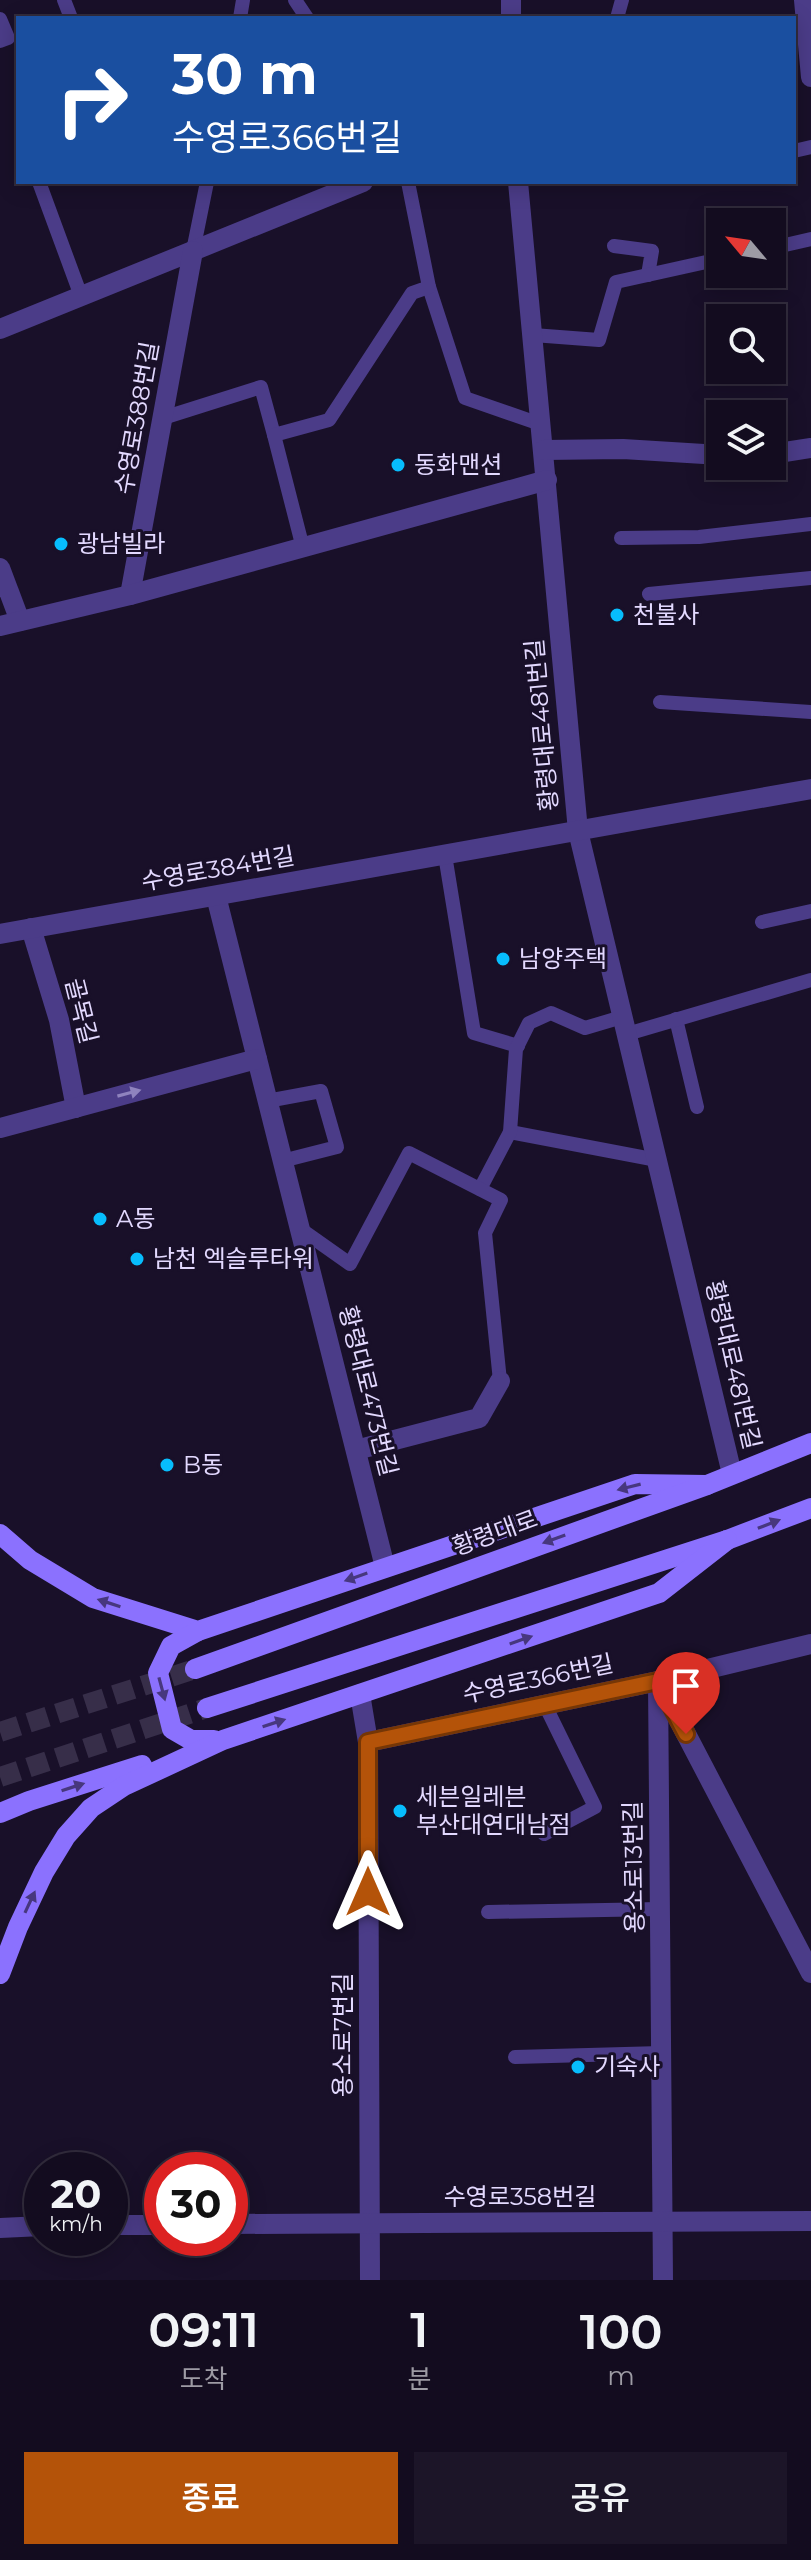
<!DOCTYPE html>
<html lang="ko">
<meta charset="utf-8">
<style>
:root{--surface:#130c1f;--page:#1c1528;--text:#f1f3f6;--muted:#9d9ba4;--line:#322c3d;--accent:#b45309}
body{margin:0;font-family:Montserrat,"Noto Sans KR",sans-serif;background:var(--page);color:var(--text);height:100vh;display:flex;flex-direction:column;font-size:30px;white-space:nowrap}
*{box-sizing:border-box;margin:0}
p{font-size:26px;color:var(--muted)}
.icon{flex:none;width:44px;height:44px;fill:none;stroke:currentColor;stroke-width:2;stroke-linecap:round;stroke-linejoin:round}
.map{position:relative;height:2280px;overflow:hidden}
.panel{display:flex;flex-direction:column;background:var(--surface);flex:1}
.panel>*{flex:none}
.guide{position:absolute;left:16px;top:16px;width:780px;height:168px;border-radius:0px;box-shadow:0 4px 20px #0003,0 0 0 2px var(--line);background:#1a4fa0;color:#fff;overflow:hidden}
.needle{width:52px;rotate:299deg}
.fabs{position:absolute;left:706px;top:208px;display:grid;gap:16px}
.fabs a{display:grid;place-items:center;width:80px;height:80px;border-radius:0px;background:var(--surface);box-shadow:0 4px 20px #0003,0 0 0 2px var(--line);font-size:40px}
.speed{position:absolute;left:24px;top:2152px;display:flex;gap:16px;font-size:40px;font-weight:700;text-align:center}
.speed>*{display:grid;place-content:center;width:104px;height:104px;border-radius:50%;background:var(--surface);box-shadow:0 4px 20px #0003,0 0 0 2px var(--line);line-height:1}
.speed small{font-size:20px;font-weight:400}
.speed .limit{border:12px solid #d22;background:#fff;color:#111}
.pin{position:absolute;display:grid;place-items:center;width:68px;height:68px;color:#fff;margin:-82px -34px;border-radius:50% 50% 50% 0;rotate:-45deg;box-shadow:0 0 8px #0007}
.pin .icon{rotate:45deg}
.me{position:absolute;width:88px;margin:-44px;rotate:0deg;stroke-linejoin:round;filter:drop-shadow(0 0 6px #0008)}
.turn{display:flex;align-items:center;gap:28px;height:168px;padding:0 24px;font-size:36px}
.turn .icon{width:104px;height:104px;stroke-width:2.5}
.turn b{display:block;font-size:56px;line-height:68px}
.eta{display:flex;justify-content:space-evenly;align-items:center;height:136px;text-align:center}
.eta b{font-size:48px;font-weight:600;line-height:56px}
.primary-button{display:flex;gap:16px;margin-top:auto;padding:16px 24px}
.primary-button a{flex:1;height:92px;border-radius:0px;background:var(--accent);color:#fff;font-size:32px;font-weight:600;line-height:92px;text-align:center}
.primary-button a+a{background:var(--page);color:var(--text)}
.map>svg:first-child{display:block}
.lines{fill:none;stroke-linecap:round;stroke-linejoin:round}
.secondary-tunnel{stroke:#372e49;stroke-width:20;stroke-dasharray:20 10;stroke-linecap:butt}
.service{stroke:#4b3c88;stroke-width:14}
.pedestrian{stroke:#4b3c88;stroke-width:20}
.minor{stroke:#4b3c88;stroke-width:20}
.secondary{stroke:#8b71fe;stroke-width:20}
.oneway{fill:#8f83be}
.oneway2{fill:#47377e}
.route-casing{stroke:#753606;stroke-width:20}
.route{stroke:#b45309;stroke-width:14}
.poi-dot{fill:#07bdfd;stroke:#191029;stroke-width:3}
.labels{text-anchor:middle;stroke-width:6;stroke-linejoin:round;paint-order:stroke}
.street-label{font-size:24px;fill:#e3d9ff;stroke:#191029}
.poi-label{font-size:24px;fill:#e3d9ff;stroke:#191029;text-anchor:start}
</style>
<div class="map">
<svg width="811" height="2280" viewBox="0 0 811 2280">
<rect width="100%" height="100%" fill="#191029"/>
<g class="lines">
<g class="secondary-tunnel">
<path d="M0,1732L195,1669"/>
<path d="M0,1777L207,1708"/>
</g>
<g class="service">
<path d="M64,0L71,18"/>
<path d="M295,0L307,18"/>
<path d="M240,18L243,0"/>
<path d="M617,18L622,0"/>
<path d="M0,19L8,38L0,41"/>
<path d="M794,151L811,147"/>
<path d="M39,182L81,296"/>
<path d="M614,246L652,251L648,275"/>
<path d="M772,248L811,239"/>
<path d="M193,251L207,182"/>
<path d="M429,287L465,398L540,424"/>
<path d="M533,335L599,340L616,282L720,259"/>
<path d="M163,418L261,387L274,435"/>
<path d="M621,538L699,537L811,524"/>
<path d="M303,548L274,435L329,420L412,293L429,287L408,182"/>
<path d="M649,594L811,578"/>
<path d="M660,702L811,712"/>
<path d="M445,855L474,1033L518,1046"/>
<path d="M762,922L811,911"/>
<path d="M676,1019L697,1107"/>
<path d="M627,1034L811,980"/>
<path d="M267,1101L321,1091L337,1147L282,1161"/>
<path d="M510,1132L657,1160"/>
<path d="M480,1189L510,1132L516,1049L529,1023L551,1013L585,1028L622,1017"/>
<path d="M299,1228L350,1264L409,1153L501,1200L485,1233L500,1381"/>
<path d="M544,1834L595,1807L544,1703"/>
<path d="M488,1912L660,1909"/>
<path d="M515,2057L661,2053"/>
</g>
<path class="pedestrian" d="M356,1450L479,1418L500,1381"/>
<g class="minor">
<path d="M804,0L811,77"/>
<path d="M511,18V0"/>
<path d="M518,182L578,831L732,1474"/>
<path d="M0,329L363,182"/>
<path d="M544,450L623,449L720,455"/>
<path d="M772,454L811,448"/>
<path d="M0,568L20,621"/>
<path d="M130,595L193,251"/>
<path d="M0,626L130,595L547,480"/>
<path d="M216,896L385,1567"/>
<path d="M31,928L59,1020L76,1108"/>
<path d="M0,934L811,789"/>
<path d="M0,1128L257,1059"/>
<path d="M658,1681L663,2280"/>
<path d="M661,1686L811,1973"/>
<path d="M360,1694L368,1742L370,2280"/>
<path d="M368,1742L658,1681L811,1644"/>
<path d="M230,2224L811,2221"/>
<path d="M110,2225H162"/>
<path d="M0,2228L42,2226"/>
</g>
<g class="secondary">
<path d="M0,1534L30,1560L93,1598L198,1631L635,1484L707,1485"/>
<path d="M198,1631L171,1646L158,1673L172,1729L191,1740H214"/>
<path d="M195,1669L707,1485L811,1443"/>
<path d="M207,1708L727,1540L811,1508"/>
<path d="M0,1813L29,1801L142,1765"/>
<path d="M0,1974L18,1927L44,1872L66,1836L91,1808L124,1786L223,1740L659,1593L727,1540"/>
</g>
</g>
<defs><path id="oneway-solid" d="M-6-.8H1V-3.2L6.5 0L1 3.2V.8H-6Z" transform="scale(2)"/></defs>
<use class="oneway" href="#oneway-solid" transform="translate(129 1093) rotate(-15)"/>
<g class="oneway2">
<use href="#oneway-solid" transform="translate(629 1487) rotate(166)"/>
<use href="#oneway-solid" transform="translate(769 1524) rotate(-21)"/>
<use href="#oneway-solid" transform="translate(554 1539) rotate(160)"/>
<use href="#oneway-solid" transform="translate(356 1577) rotate(161)"/>
<use href="#oneway-solid" transform="translate(109 1603) rotate(-162)"/>
<use href="#oneway-solid" transform="translate(521 1640) rotate(-19)"/>
<use href="#oneway-solid" transform="translate(162 1689) rotate(75)"/>
<use href="#oneway-solid" transform="translate(274 1723) rotate(-18)"/>
<use href="#oneway-solid" transform="translate(73 1787) rotate(-18)"/>
<use href="#oneway-solid" transform="translate(30 1902) rotate(-65)"/>
</g>
<g class="lines">
<g class="route-casing">
<path id="route" d="M368,1892V1742L658,1681L686,1734"/>
</g>
<use href="#route" class="route"/>
</g>
<g class="poi-dot">
<circle cx="398" cy="465" r="8"/>
<circle cx="61" cy="544" r="8"/>
<circle cx="617" cy="615" r="8"/>
<circle cx="503" cy="959" r="8"/>
<circle cx="100" cy="1219" r="8"/>
<circle cx="137" cy="1259" r="8"/>
<circle cx="167" cy="1465" r="8"/>
<circle cx="400" cy="1811" r="8"/>
<circle cx="578" cy="2067" r="8"/>
</g>
<g class="labels">
<g class="street-label">
<text transform="translate(137 418) rotate(-80)" y="8">수영로388번길</text>
<text transform="translate(542 725) rotate(-95)" y="8">황령대로481번길</text>
<text transform="translate(218 869) rotate(-10)" y="8">수영로384번길</text>
<text transform="translate(81 1011) rotate(76)" y="8">골목길</text>
<text transform="translate(733 1365) rotate(77)" y="8">황령대로481번길</text>
<text transform="translate(368 1391) rotate(76)" y="8">황령대로473번길</text>
<text transform="translate(495 1533) rotate(-20)" y="8">황령대로</text>
<text transform="translate(538 1679) rotate(-12)" y="8">수영로366번길</text>
<text transform="translate(634 1867) rotate(-91)" y="8">용소로13번길</text>
<text transform="translate(343 2035) rotate(-90)" y="8">용소로7번길</text>
<text x="520" y="2205">수영로358번길</text>
</g>
<g class="poi-label">
<text x="414" y="473">동화맨션</text>
<text x="77" y="552">광남빌라</text>
<text x="633" y="623">천불사</text>
<text x="519" y="967">남양주택</text>
<text x="116" y="1227">A동</text>
<text x="153" y="1267">남천 엑슬루타워</text>
<text x="183" y="1473">B동</text>
<text x="416" y="1805">세븐일레븐<tspan x="416" dy="28">부산대연대남점</tspan></text>
<text x="594" y="2075">기숙사</text>
</g>
</g>
</svg>
<div class="fabs">
<a><svg class="needle" viewBox="-14 -14 28 28"><path d="M0-13l5 13h-10z" fill="#e53935"/><path d="M0 13l5-13h-10z" fill="#9d9ba4"/></svg></a>
<a><svg class="icon" aria-label="search" viewBox="0 0 24 24"><circle cx="10" cy="10" r="6"/><path d="M15 15l6 6"/></svg></a>
<a><svg class="icon" aria-label="layers" viewBox="0 0 24 24"><path d="M12 4l9 5-9 5-9-5zM3 14l9 5 9-5"/></svg></a>
</div>
<div class="speed"><div>20<small>km/h</small></div><div class="limit">30</div></div>
<div class="pin" style="left:686px;top:1734px;background:#d93025"><svg class="icon" aria-label="arrive" viewBox="0 0 24 24"><path d="M6 21V4h12l-3 4 3 4H6"/></svg></div>
<svg class="me" style="left:368px;top:1892px" viewBox="-20 -20 40 40"><path d="M0-17L14 15 0 8-14 15z" fill="#b45309" stroke="#fff" stroke-width="4"/></svg>
<div class="guide">
<div class="turn"><svg class="icon" aria-label="right" viewBox="0 0 24 24"><path d="M7 20v-9h11M14 6l5 5-5 5"/></svg><div><b>30 m</b>수영로366번길</div></div>
</div>
</div>
<section class="panel">
<div class="eta">
<div><b>09:11</b><p>도착</p></div>
<div><b>1</b><p>분</p></div>
<div><b>100</b><p>m</p></div>
</div>
<div class="primary-button"><a>종료</a><a>공유</a></div>
</section>
